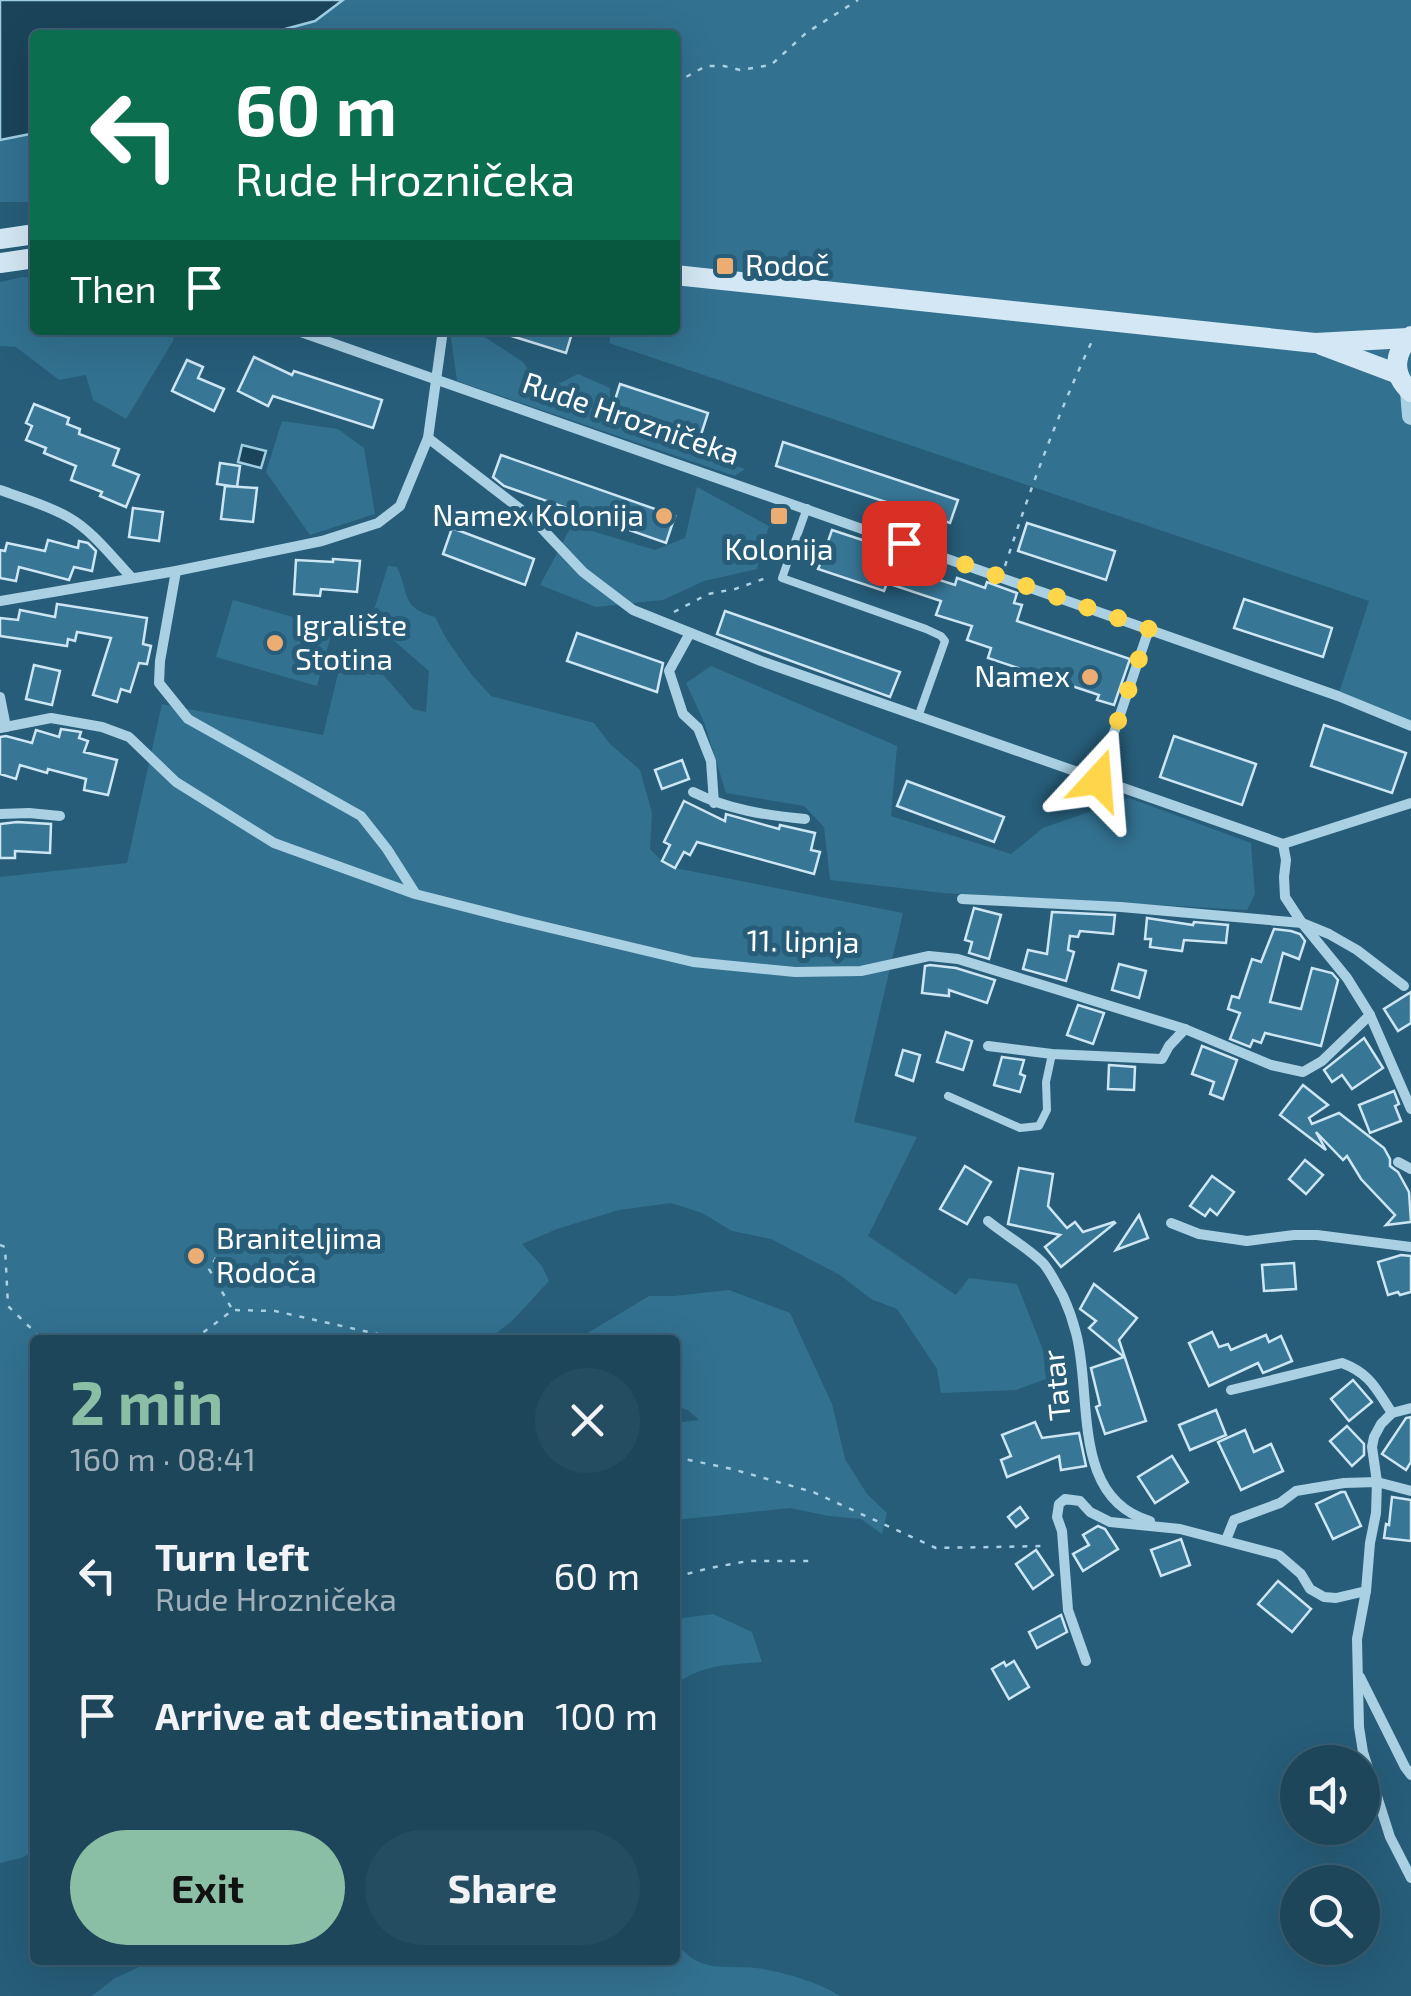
<!DOCTYPE html>
<meta charset="utf-8">
<style>
:root{--surface:#1d465b;--page:#254d61;--text:#f1f3f6;--muted:#a0b1bb;--line:#3b5e71;--accent:#8abfa5}
body{margin:0;font-family:"Exo 2",sans-serif;background:var(--page);color:var(--text);height:100vh;display:flex;flex-direction:column;font-size:38px;white-space:nowrap}
*{box-sizing:border-box;margin:0}
p{font-size:32px;color:var(--muted)}
.icon{flex:none;width:55px;height:55px;fill:none;stroke:currentColor;stroke-width:2;stroke-linecap:round;stroke-linejoin:round}
.map{position:relative;flex:1;overflow:hidden}
.details{position:absolute;left:30px;top:1335px;width:650px;height:630px;display:flex;flex-direction:column;background:var(--surface);border-radius:10px;box-shadow:0 10px 40px #0002,0 0 0 2px var(--line)}
.details>*{flex:none}
.guide{position:absolute;left:30px;top:30px;width:650px;height:305px;border-radius:10px;box-shadow:0 10px 40px #0002,0 0 0 2px var(--line);background:#0b6e4f;color:#fff;overflow:hidden}
.buttons{position:absolute;left:1280px;top:1745px;display:grid;gap:20px}
.buttons a{display:grid;place-items:center;width:100px;height:100px;border-radius:50%;background:var(--surface);box-shadow:0 10px 40px #0002,0 0 0 2px var(--line);font-size:50px}
.pin{position:absolute;display:grid;place-items:center;width:85px;height:85px;color:#fff;margin:-42px;border-radius:20px;box-shadow:0 5px 15px #0006}
.me{position:absolute;width:110px;margin:-55px;rotate:19deg;stroke-linejoin:round;filter:drop-shadow(0 0 8px #0008)}
.turn{display:flex;align-items:center;gap:35px;height:210px;padding:0 40px;font-size:45px}
.turn .icon{width:130px;height:130px;stroke-width:2.5}
.turn b{display:block;font-size:70px;line-height:85px}
.then{display:flex;align-items:center;height:95px;padding:0 40px;background:#0003;gap:20px;font-size:38px}
.round{display:grid;place-items:center;flex:none;width:105px;height:105px;border-radius:52px;background:var(--page)}
.headline{display:flex;align-items:center;justify-content:space-between;height:170px;padding:0 40px}
h1{font-size:60px;font-weight:700;line-height:75px;color:var(--accent)}
.cta{display:flex;gap:20px;margin-top:auto;padding:20px 40px}
.cta a{flex:1;height:115px;border-radius:60px;background:var(--accent);color:#111;font-size:40px;font-weight:700;line-height:115px;text-align:center}
.cta a+a{background:var(--page);color:var(--text)}
ul{padding:0;list-style:none}
li{display:flex;align-items:center;gap:30px;height:140px;padding:0 40px}
li div{flex:1}
li b{display:block;font-size:38px}
li em{font-style:normal}
.map>svg:first-child{display:block}
.green{fill:#327190}
.water{fill:#1b445a;stroke:#9fcee3;stroke-width:2.5}
.building{fill:#387696;stroke:#cde6f3;stroke-width:2.5}
.lines{fill:none;stroke-linecap:round;stroke-linejoin:round}
.path{stroke:#aad0e3;stroke-width:2.5;stroke-dasharray:5 8;stroke-linecap:butt}
.service{stroke:#aad0e3;stroke-width:8}
.minor{stroke:#aad0e3;stroke-width:10}
.tertiary{stroke:#aad0e3;stroke-width:18}
.secondary{stroke:#d3e8f4;stroke-width:20}
.route{stroke:#ffd54a;stroke-width:18;stroke-dasharray:0 32.4}
.poi-dot{fill:#ebad71;stroke:#275d79;stroke-width:4}
.labels{text-anchor:middle;stroke-width:10;stroke-linejoin:round;paint-order:stroke}
.poi-label{font-size:30px;fill:#fff;stroke:#275d79;text-anchor:start}
.street-label{font-size:30px;fill:#fff;stroke:#275d79}
</style>
<div class="map">
<svg width="1411" height="1996" viewBox="0 0 1411 1996">
<rect width="100%" height="100%" fill="#275d79"/>
<g class="green">
<path d="M343,0H1411V726L1338,696L1369,601L609,343L612,330H675V35H263L315,21Z"/>
<path d="M35,133V202H0V140Z"/>
<path d="M23,277L35,278V330H175L173,341L126,419L93,400L86,375L59,380L16,347L0,346V282Z"/>
<path d="M450,330H474L523,362L544,391L578,374L610,388V418L745,469L735,476L457,381Z"/>
<path d="M282,421L338,429L364,448L375,514L310,535L266,472Z"/>
<path d="M697,487L769,526L757,569L704,581L663,600L596,607L540,585L572,525L655,550L685,538Z"/>
<path d="M388,566L397,567C410,595 400,607 435,617L447,640L471,674L491,696L594,723L610,744L640,770L652,813L650,849L662,861L675,868L903,913L854,1122L917,1137L868,1236L956,1295L969,1278L1017,1284L1043,1350L1046,1379L1016,1390L941,1393L937,1369L897,1309L871,1299L840,1275L771,1239L732,1231L702,1213L671,1203L619,1210L557,1229L522,1244L542,1266L549,1281L512,1321L487,1340H35V1851L21,1858L0,1863V877L127,863L162,704L323,735L338,674L365,654L413,709L426,712L429,671L378,627L360,621L374,610Z"/>
<path d="M233,600L333,628L317,686L216,657Z"/>
<path d="M711,666L897,746L891,816L1011,854L1043,828L1129,798L1251,843L1255,894L1247,910L943,893L830,880L824,827L804,806L726,793L704,722L686,683Z"/>
<path d="M729,1290L790,1313L832,1404L845,1459L867,1494L887,1513L882,1534L861,1519L829,1516L790,1508L675,1520V1423L699,1420L689,1411L675,1405V1340H576L649,1296H674Z"/>
<path d="M713,1614L752,1632L762,1662C728,1665 702,1664 675,1685V1619Z"/>
<path d="M675,1941C700,1977 729,1963 763,1969C789,1974 818,1982 840,1996H92L115,1978L154,1960H675Z"/>
</g>
<g class="water">
<path d="M0,0H343L315,21L263,35H35V133L0,140Z"/>
<path d="M242,445L266,451L261,468L238,462Z"/>
</g>
<g class="building">
<path d="M502,330H573L566,353L502,333Z"/>
<path d="M254,357L292,375L294,371L382,400L373,428L273,396L268,406L238,391Z"/>
<path d="M187,360L203,367L198,378L224,389L214,411L172,391Z"/>
<path d="M620,384L708,413L699,441L611,413Z"/>
<path d="M34,404L69,418L67,424L80,429L79,434L119,449L113,465L139,475L126,507L100,496L102,492L71,480L76,466L44,453L46,448L26,440L32,426L26,423Z"/>
<path d="M783,442L958,500L950,523L776,466Z"/>
<path d="M501,455L675,516L666,543L504,486L493,477Z"/>
<path d="M220,463L240,466L237,487L217,484Z"/>
<path d="M225,486L257,488L253,522L221,519Z"/>
<path d="M133,508L163,512L159,541L129,537Z"/>
<path d="M1027,523L1115,551L1106,580L1018,551Z"/>
<path d="M452,528L534,559L525,585L443,554Z"/>
<path d="M832,530L923,560L921,565L933,569L930,577L955,585L957,578L985,588L987,582L1017,593L1014,603L1022,605L1017,621L1130,659L1114,705L1097,700L1099,695L988,658L991,648L967,640L972,626L936,615L941,601L887,583L884,591L818,569L821,562L798,554L803,542L825,550Z"/>
<path d="M48,540L78,548L79,541L88,543L96,551L92,571L74,567L69,580L19,567L16,581L0,578V550L5,551L7,543L45,551Z"/>
<path d="M333,559L360,561L357,592L321,589L320,596L294,594L296,560L333,562Z"/>
<path d="M1244,599L1332,628L1323,657L1234,628Z"/>
<path d="M57,604L147,618L143,644L151,646L147,664L139,663L130,692L121,689L117,702L93,695L111,638L77,632L75,641L68,639L67,646L0,636V618L18,620L20,610L55,617Z"/>
<path d="M725,611L900,672L890,697L717,634Z"/>
<path d="M577,633L663,663L657,692L567,661Z"/>
<path d="M34,665L60,671L52,705L26,699Z"/>
<path d="M1324,725L1406,753L1392,793L1311,766Z"/>
<path d="M61,729L81,732L79,738L88,741L84,752L117,760L108,795L84,790L86,779L48,769L47,773L20,765L16,779L0,774V737L6,736L32,743L36,730L59,737Z"/>
<path d="M1174,736L1256,764L1242,805L1160,777Z"/>
<path d="M682,760L689,779L662,789L655,770Z"/>
<path d="M907,781L1004,817L994,842L897,806Z"/>
<path d="M684,801L725,821L726,814L779,829L780,825L815,833L811,850L820,852L814,874L697,842L690,855L684,852L675,868L662,861L670,845L664,842Z"/>
<path d="M17,822L51,824L50,853L15,851V858H0V824Z"/>
<path d="M974,908L1001,915L989,959L969,953L972,942L965,940Z"/>
<path d="M1052,912L1115,915L1113,934L1080,931L1078,937L1070,936L1068,950L1074,952L1066,981L1023,969L1028,950L1047,954Z"/>
<path d="M1147,918L1193,925L1194,922L1228,925L1226,943L1184,940L1182,951L1150,947L1151,939H1145Z"/>
<path d="M1274,929L1291,931L1300,934L1305,941L1299,959L1283,953L1270,1002L1301,1009L1312,968L1332,973L1338,980L1321,1046L1265,1033L1261,1043L1253,1040L1250,1047L1230,1039L1240,1013L1228,1009L1232,996L1239,998L1252,959L1261,962Z"/>
<path d="M1119,964L1146,971L1139,998L1112,990Z"/>
<path d="M930,965L956,968L995,980L987,1003L949,990V996L922,993L925,966Z"/>
<path d="M1411,992V1023L1398,1031L1384,1009Z"/>
<path d="M1078,1005L1104,1013L1093,1044L1067,1035Z"/>
<path d="M946,1032L972,1041L963,1070L937,1062Z"/>
<path d="M1364,1038L1383,1068L1352,1089L1342,1075L1332,1082L1324,1070Z"/>
<path d="M1202,1046L1237,1060L1223,1099L1210,1094L1214,1082L1192,1074Z"/>
<path d="M903,1050L920,1055L913,1081L896,1075Z"/>
<path d="M1002,1057L1024,1060L1020,1074L1025,1076L1020,1092L994,1085Z"/>
<path d="M1109,1065L1135,1067L1134,1090L1108,1089Z"/>
<path d="M1303,1085L1328,1105L1309,1118L1312,1124L1339,1113L1384,1148L1390,1159V1166L1398,1172L1409,1192L1411,1222L1386,1225L1395,1215L1361,1179L1347,1156L1343,1160L1316,1132L1326,1150L1280,1115Z"/>
<path d="M1394,1091L1399,1104L1395,1106L1401,1121L1370,1133L1359,1105Z"/>
<path d="M1305,1160L1323,1175L1306,1194L1289,1179Z"/>
<path d="M965,1166L991,1182L967,1224L940,1209Z"/>
<path d="M1019,1168L1053,1174L1048,1206L1067,1228L1075,1222L1083,1232L1114,1222L1115,1223L1061,1267L1045,1247L1060,1235L1008,1224Z"/>
<path d="M1212,1176L1234,1192L1217,1215L1210,1209L1205,1216L1190,1206Z"/>
<path d="M1139,1215L1148,1238L1116,1250Z"/>
<path d="M1401,1255L1411,1256V1292L1400,1295L1398,1292L1388,1295L1378,1262Z"/>
<path d="M1294,1263L1296,1289L1264,1291L1262,1265Z"/>
<path d="M1094,1284L1137,1318L1119,1340L1146,1421L1105,1434L1096,1407L1100,1405L1091,1368L1124,1357L1089,1328L1096,1321L1080,1309Z"/>
<path d="M1212,1332L1219,1347L1228,1344L1231,1350L1266,1335L1269,1342L1281,1336L1292,1361L1263,1373L1258,1363L1209,1386L1189,1343Z"/>
<path d="M1353,1380L1372,1402L1349,1421L1331,1399Z"/>
<path d="M1216,1410L1226,1435L1190,1450L1179,1425Z"/>
<path d="M1411,1417V1462L1406,1470L1382,1454L1406,1418Z"/>
<path d="M1035,1422L1042,1438L1079,1433L1086,1466L1061,1470L1059,1456L1007,1477L1001,1460L1011,1456L1002,1435Z"/>
<path d="M1347,1426L1364,1444V1455L1352,1466L1330,1441Z"/>
<path d="M1245,1430L1254,1452L1271,1444L1283,1471L1241,1490L1218,1442Z"/>
<path d="M1172,1456L1188,1482L1155,1503L1138,1477Z"/>
<path d="M1341,1492H1345L1361,1526L1333,1539L1316,1504Z"/>
<path d="M1392,1497L1411,1500V1541L1384,1538L1386,1524L1389,1525Z"/>
<path d="M1020,1507L1028,1518L1016,1527L1008,1517Z"/>
<path d="M1098,1526L1105,1529L1118,1549L1083,1571L1073,1554L1089,1545L1083,1535Z"/>
<path d="M1181,1539L1190,1565L1161,1576L1151,1550Z"/>
<path d="M1036,1550L1053,1575L1033,1589L1016,1564Z"/>
<path d="M1278,1581L1311,1609L1292,1632L1258,1604Z"/>
<path d="M1061,1615L1067,1632L1037,1648L1029,1632Z"/>
<path d="M1014,1661L1029,1687L1009,1699L992,1669L1004,1662L1006,1666Z"/>
</g>
<g class="lines">
<g class="path">
<path d="M675,83L706,66H724L740,70L771,65L806,33L858,0"/>
<path d="M1005,566C1030,489 1058,414 1092,341"/>
<path d="M674,612L708,594L735,589L769,577"/>
<path d="M0,1245L5,1247L8,1306L43,1340"/>
<path d="M216,1258L209,1269L232,1309"/>
<path d="M193,1340L233,1310L275,1311L404,1340"/>
<path d="M675,1457L732,1469L813,1492L936,1548L1047,1546"/>
<path d="M675,1577L710,1568L748,1561H813"/>
</g>
<g class="service">
<path d="M807,508L782,578L926,629L941,636L945,641L918,717"/>
<path d="M948,1096L1020,1128L1039,1126L1047,1110L1046,1082L1052,1054"/>
</g>
<g class="minor">
<path d="M295,330L1338,696L1411,726"/>
<path d="M428,438L532,518L583,572L633,610L761,661L1283,844L1411,803"/>
<path d="M0,490C22,498 47,505 68,517C93,531 112,557 132,578"/>
<path d="M176,571L160,661L159,683L188,719L361,816L387,849L415,893"/>
<path d="M0,601L176,571L322,541L378,523L400,506L428,438L443,330"/>
<path d="M690,633L669,671L683,714L698,728L711,761L714,803"/>
<path d="M0,697L6,727"/>
<path d="M0,728L51,718L102,727L129,737L176,782L274,843L415,894L517,920L693,962L795,972L861,971L929,956L958,959L1185,1029L1271,1065L1303,1072L1322,1061L1370,1015"/>
<path d="M1098,780L1149,629"/>
<path d="M693,792C729,810 765,815 805,819"/>
<path d="M0,814L29,813L60,816"/>
<path d="M1283,844L1286,860L1284,877L1285,897L1302,923L1347,978L1370,1015L1411,1109"/>
<path d="M962,899L1121,907L1302,923L1329,934L1357,950L1404,986"/>
<path d="M988,1046L1052,1054L1162,1059L1169,1046L1185,1029"/>
<path d="M1398,1162L1411,1169"/>
<path d="M988,1221C1005,1235 1027,1247 1043,1263C1051,1272 1057,1286 1063,1296C1068,1307 1073,1321 1076,1333C1093,1395 1070,1498 1150,1521"/>
<path d="M1171,1223L1199,1234L1247,1241L1294,1235H1317L1411,1247"/>
<path d="M1231,1390L1342,1363C1371,1374 1376,1389 1392,1413"/>
<path d="M1411,1408L1392,1413L1381,1424L1374,1437L1372,1447L1377,1482L1376,1513L1370,1543L1366,1591L1357,1639L1359,1727L1363,1752L1390,1837L1411,1878"/>
<path d="M1226,1540L1234,1520L1280,1503L1296,1491L1344,1483L1377,1482L1411,1491"/>
<path d="M1086,1661L1068,1610L1062,1531L1057,1517L1059,1504L1065,1499L1080,1501L1090,1512L1110,1522L1180,1529L1279,1555L1301,1574L1310,1589L1324,1597L1336,1598L1366,1591"/>
<path d="M1360,1677L1405,1767L1411,1775"/>
</g>
<path class="tertiary" d="M1409,391L1411,416"/>
<g class="secondary">
<path d="M0,239L35,234"/>
<path d="M0,263L35,258"/>
<path d="M675,275L1315,343L1408,338"/>
<path d="M1411,336C1393,354 1392,375 1411,392"/>
<path d="M1321,345L1398,374"/>
</g>
</g>
<g class="lines">
<path class="route" d="M904,543L1149,629L1098,780"/>
</g>
<g class="poi-dot">
<rect x="715" y="256" width="20" height="20" rx="5"/>
<circle cx="664" cy="516" r="10"/>
<rect x="769" y="506" width="20" height="20" rx="5"/>
<circle cx="275" cy="643" r="10"/>
<circle cx="1090" cy="677" r="10"/>
<circle cx="196" cy="1256" r="10"/>
</g>
<g class="labels">
<g class="poi-label">
<text x="745" y="276">Rodoč</text>
<text x="644" y="526" text-anchor="end">Namex Kolonija</text>
<text x="779" y="560" text-anchor="middle">Kolonija</text>
<text x="295" y="636">Igralište<tspan x="295" dy="34">Stotina</tspan></text>
<text x="1070" y="687" text-anchor="end">Namex</text>
<text x="216" y="1249">Braniteljima<tspan x="216" dy="34">Rodoča</tspan></text>
</g>
<g class="street-label">
<text transform="translate(631 419) rotate(19)" y="10">Rude Hrozničeka</text>
<text transform="translate(803 942) rotate(1)" y="10">11. lipnja</text>
<text transform="translate(1057 1385) rotate(-96)" y="10">Tatar</text>
</g>
</g>
</svg>
<div class="buttons">
<a><svg class="icon" aria-label="sound" viewBox="0 0 24 24"><path d="M4 9h4l5-4v14l-5-4H4zM17 9q2 3 0 6"/></svg></a>
<a><svg class="icon" aria-label="search" viewBox="0 0 24 24"><circle cx="10" cy="10" r="6"/><path d="M15 15l6 6"/></svg></a>
</div>
<div class="pin" style="left:904px;top:543px;background:#d93025"><svg class="icon" aria-label="arrive" viewBox="0 0 24 24"><path d="M6 21V4h12l-3 4 3 4H6"/></svg></div>
<svg class="me" style="left:1098px;top:780px" viewBox="-20 -20 40 40"><path d="M0-17L14 15 0 8-14 15z" fill="#ffd54a" stroke="#fff" stroke-width="4"/></svg>
<div class="guide">
<div class="turn"><svg class="icon" aria-label="left" viewBox="0 0 24 24"><path d="M17 20v-9H6M10 6l-5 5 5 5"/></svg><div><b>60 m</b>Rude Hrozničeka</div></div>
<div class="then">Then<svg class="icon" aria-label="arrive" viewBox="0 0 24 24"><path d="M6 21V4h12l-3 4 3 4H6"/></svg></div>
</div>
<section class="details">
<div class="headline"><div><h1>2 min</h1><p>160 m · 08:41</p></div><a class="round"><svg class="icon" aria-label="close" viewBox="0 0 24 24"><path d="M6 6l12 12M18 6L6 18"/></svg></a></div>
<ul>
<li><svg class="icon" aria-label="left" viewBox="0 0 24 24"><path d="M17 20v-9H6M10 6l-5 5 5 5"/></svg><div><b>Turn left</b><p>Rude Hrozničeka</p></div><em>60 m</em></li>
<li><svg class="icon" aria-label="arrive" viewBox="0 0 24 24"><path d="M6 21V4h12l-3 4 3 4H6"/></svg><div><b>Arrive at destination</b></div><em>100 m</em></li>
</ul>
<div class="cta"><a>Exit</a><a>Share</a></div>
</section>
</div>
